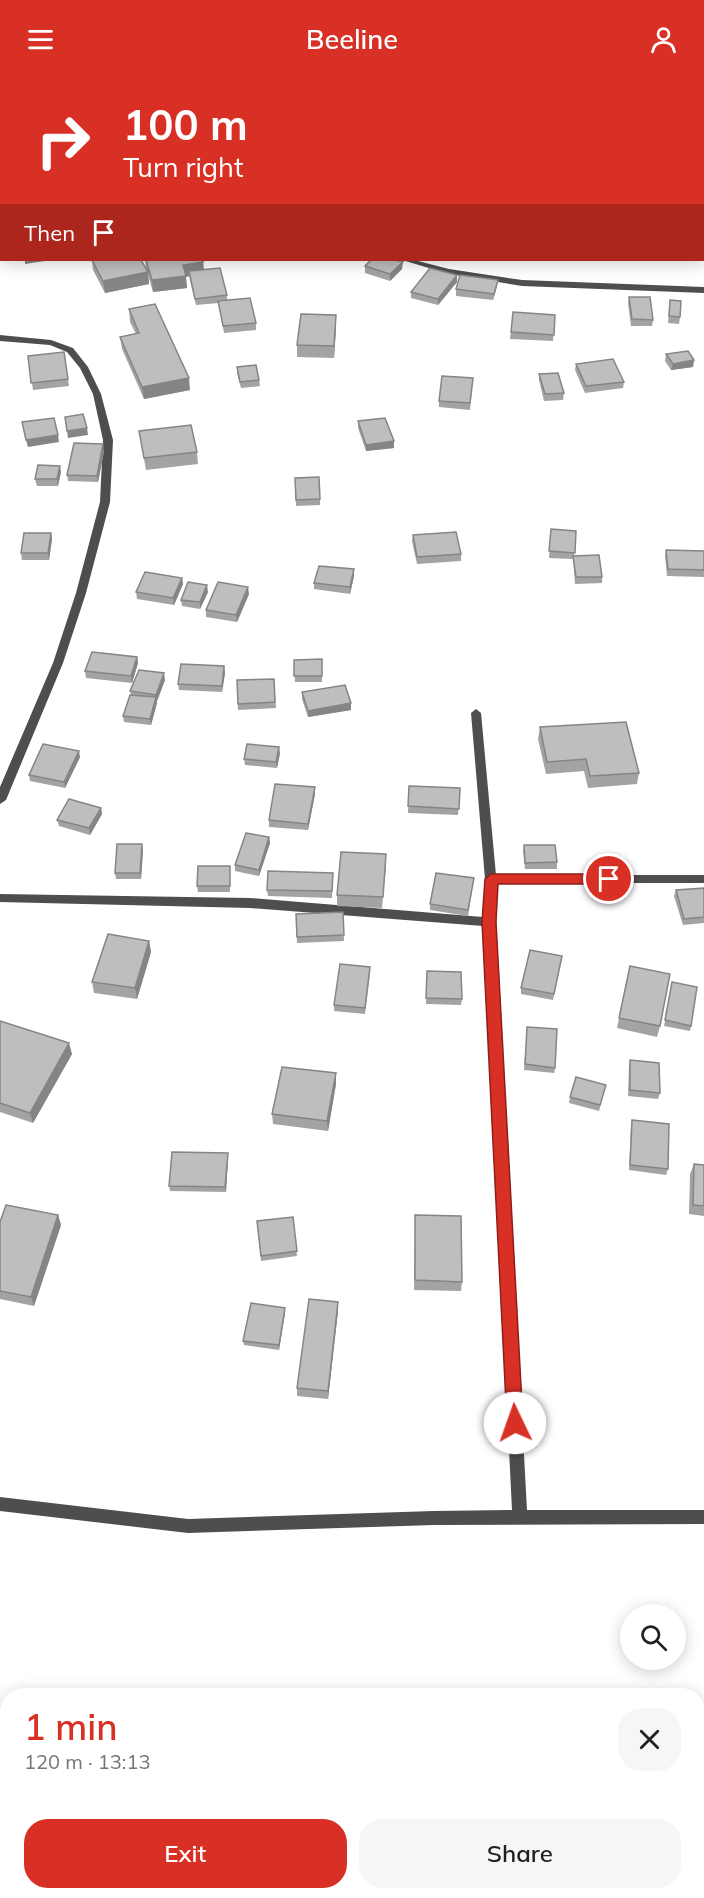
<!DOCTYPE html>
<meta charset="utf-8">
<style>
:root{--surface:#fff;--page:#f6f6f6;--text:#202124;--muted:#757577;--accent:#d93025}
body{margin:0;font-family:Mulish,sans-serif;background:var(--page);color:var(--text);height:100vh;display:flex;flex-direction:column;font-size:22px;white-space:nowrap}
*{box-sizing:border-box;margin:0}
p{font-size:20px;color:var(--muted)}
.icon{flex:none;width:33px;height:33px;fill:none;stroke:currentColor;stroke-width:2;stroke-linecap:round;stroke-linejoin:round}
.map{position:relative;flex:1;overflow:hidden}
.details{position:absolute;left:0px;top:1610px;width:705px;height:212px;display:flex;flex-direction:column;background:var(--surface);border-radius:24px 24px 0 0;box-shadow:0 3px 15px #0003}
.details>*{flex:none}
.hud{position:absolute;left:0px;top:0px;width:705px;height:183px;box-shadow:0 3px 15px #0003;background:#d93025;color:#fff;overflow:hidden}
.tools{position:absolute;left:620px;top:1526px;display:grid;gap:12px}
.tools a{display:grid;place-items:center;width:66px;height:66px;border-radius:50%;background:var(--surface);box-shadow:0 3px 15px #0003;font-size:30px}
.pin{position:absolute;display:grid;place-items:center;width:51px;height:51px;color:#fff;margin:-26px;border:3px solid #fff;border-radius:50%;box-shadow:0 2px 6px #0007}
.me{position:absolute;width:66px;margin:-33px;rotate:357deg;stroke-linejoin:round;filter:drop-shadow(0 0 4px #0008)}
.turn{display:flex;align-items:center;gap:21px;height:126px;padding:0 24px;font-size:27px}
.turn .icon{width:78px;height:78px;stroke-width:2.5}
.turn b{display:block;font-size:42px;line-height:51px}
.then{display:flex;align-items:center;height:57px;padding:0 24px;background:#0003;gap:12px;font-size:22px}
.round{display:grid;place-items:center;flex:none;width:63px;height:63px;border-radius:24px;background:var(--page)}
.headline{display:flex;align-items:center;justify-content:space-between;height:102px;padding:0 24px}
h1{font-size:36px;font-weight:600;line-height:45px;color:var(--accent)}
.button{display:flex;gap:12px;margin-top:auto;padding:12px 24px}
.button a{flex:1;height:69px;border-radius:24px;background:var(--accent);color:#fff;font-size:24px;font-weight:600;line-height:69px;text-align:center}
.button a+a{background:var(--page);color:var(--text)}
header{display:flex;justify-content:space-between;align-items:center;height:78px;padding:0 24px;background:var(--accent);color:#fff;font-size:27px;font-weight:600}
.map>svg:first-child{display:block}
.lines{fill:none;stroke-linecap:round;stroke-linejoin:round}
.street{fill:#4e4e4e;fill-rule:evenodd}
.wall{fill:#a3a3a3}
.shaded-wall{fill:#858585}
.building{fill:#bebebe;stroke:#858585;stroke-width:1.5}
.route{fill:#d93025;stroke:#8d1f18;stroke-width:1.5}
</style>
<header><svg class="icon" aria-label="menu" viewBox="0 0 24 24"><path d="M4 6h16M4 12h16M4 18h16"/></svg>Beeline<svg class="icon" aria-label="person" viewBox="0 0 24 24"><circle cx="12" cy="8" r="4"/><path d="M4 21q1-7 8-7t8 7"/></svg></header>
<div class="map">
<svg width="704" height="1820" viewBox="0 0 704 1820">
<rect width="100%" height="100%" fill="#fff"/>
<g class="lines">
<g class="street">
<rect x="0" y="27" width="2" height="4"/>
<path d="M402,182H414L449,191L522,202L704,209V215L522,208L449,196Z"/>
<path d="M0,257L51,262L73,270L88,289L101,316L113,362L110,424L86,515L63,585L6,722L0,726V709L53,585L76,515L100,424L103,362L93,316L80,290L67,274L50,267L0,263Z"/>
<path d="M476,631L481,635L496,797H704V805H497L495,844L527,1432H704V1446L434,1447L188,1455L0,1433V1419L188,1441L434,1433L512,1432L483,848L250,830L0,824V816L250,820L483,839L485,801L471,635Z"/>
<path d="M0,1768L6,1770L8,1774V1814H9L7,1820H0Z"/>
</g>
</g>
<g class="wall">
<path d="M92,182L146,191L145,182H203L204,192L227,217V222L256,245V252L224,255L219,225L196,227L189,198L186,199L187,210L153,214L148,197L149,206L105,215L93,192Z"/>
<path d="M365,188L402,191L390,203L365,195Z"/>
<path d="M457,197V204L438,227L411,220V214Z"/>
<path d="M497,208L493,222L456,218V211Z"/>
<path d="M629,219L653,242L652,248H631L628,225Z"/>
<path d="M670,222L680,239L679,246L668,245Z"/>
<path d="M129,231L190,312L144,321L122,271L120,259L136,256L130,244Z"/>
<path d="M513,234L555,237L553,263L510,261Z"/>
<path d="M336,237V249L334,280L297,279V267Z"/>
<path d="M64,274L69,308L33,312L28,278Z"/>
<path d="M666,276L694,282L693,289L671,292L665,283Z"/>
<path d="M576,286L624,304L623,310L585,315L575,292Z"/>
<path d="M237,289L259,302L260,308L241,310L237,295Z"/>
<path d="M539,296L564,315L563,322L544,323L539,302Z"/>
<path d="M473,300L470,332L439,329V323Z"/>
<path d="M358,343L394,370L366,373L358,350Z"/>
<path d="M139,353L197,374L198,386L146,392Z"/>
<path d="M104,373L98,404L68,403L67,397Z"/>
<path d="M61,394L58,408H37L35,401Z"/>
<path d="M295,400L320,421V427L296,428Z"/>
<path d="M551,451L576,453L574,478L602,499V505L575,506L573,481L549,480Z"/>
<path d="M51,455L52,461L49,482H22L21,475Z"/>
<path d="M413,457L461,476V483L417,486L412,463Z"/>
<path d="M666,472L704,473V499L667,498L665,478Z"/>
<path d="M354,491V498L350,516L314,511V505Z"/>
<path d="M182,500L183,506L174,527L137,521L136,514Z"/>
<path d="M208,514L200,531L182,528L181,522Z"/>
<path d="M249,516L237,544L206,539V532Z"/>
<path d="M137,579L138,585L132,605L86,600L85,593Z"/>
<path d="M322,581V604H295L294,582Z"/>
<path d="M224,588L225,595L222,614L179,612L178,606Z"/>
<path d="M274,601L276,630L238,632L237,602Z"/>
<path d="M165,602L157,623V625L151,647L124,644L123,638L131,617L130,613Z"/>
<path d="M302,614L351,632L308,639L302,621Z"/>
<path d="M540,649L639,695L637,706L588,710L584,693L546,696L538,661Z"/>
<path d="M280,675L277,690L245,687L244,681Z"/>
<path d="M80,679L65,710L30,703L29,697Z"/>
<path d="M409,708L460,710L458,737L408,735Z"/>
<path d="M315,716L308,752L269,749V742Z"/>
<path d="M101,730L102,736L90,757L59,748L57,742Z"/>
<path d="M269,759L270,765L259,798L235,793V787Z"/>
<path d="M524,767L557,784V791H525L523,773Z"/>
<path d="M143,772L141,801H116L115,795Z"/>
<path d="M230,788V814H198L197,808Z"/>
<path d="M386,788L382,830L337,828V817Z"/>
<path d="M333,795L332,820L268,818L267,812Z"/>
<path d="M473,807L468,838L430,832V826Z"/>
<path d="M704,810V845L683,847L674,818L676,812Z"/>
<path d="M343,834L344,863L297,865L296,836Z"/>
<path d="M149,863L151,874L137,921L94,915L92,904Z"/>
<path d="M562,878L553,922L521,916V910Z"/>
<path d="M630,888L660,948L657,959L617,950Z"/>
<path d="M427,893L462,921L461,927L426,926Z"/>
<path d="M370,895L365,936L334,933V927Z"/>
<path d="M672,904L691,948L690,953L664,948Z"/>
<path d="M0,943L72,976L33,1045L0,1034Z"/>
<path d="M527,949L555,990L554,995L524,992Z"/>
<path d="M630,982L660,1015L658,1021L628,1018L629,988Z"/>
<path d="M336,1006L328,1053L273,1046L272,1036Z"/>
<path d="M606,1007L599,1033L569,1025L570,1019Z"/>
<path d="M632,1042L668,1091L666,1097L629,1092L631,1047Z"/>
<path d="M228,1075V1081L226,1114L170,1113L169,1108Z"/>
<path d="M694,1086L704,1087V1138L689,1136L690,1096Z"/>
<path d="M58,1137L61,1147L34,1228L0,1221V1144Z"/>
<path d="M415,1137L462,1204L461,1213L414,1212Z"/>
<path d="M293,1139L297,1178L261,1183L257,1143Z"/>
<path d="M338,1224V1233L328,1321L297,1318V1310Z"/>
<path d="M285,1230V1235L279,1272L244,1267L243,1263Z"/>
</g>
<g class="shaded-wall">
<path d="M25,182H52L25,186Z"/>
<path d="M203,184L204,196L189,193V198L186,199L187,210L153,214L152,202L183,187Z"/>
<path d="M403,184L402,191L390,203V196Z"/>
<path d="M148,194L149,206L105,215L103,203Z"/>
<path d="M457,197V204L438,227V221Z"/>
<path d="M498,202L497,208L493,222L494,216Z"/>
<path d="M336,237V249L334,280V268Z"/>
<path d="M694,282L693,289L671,292L673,286Z"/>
<path d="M189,300L190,312L144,321L142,309Z"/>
<path d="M87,350L88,357L68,360L67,353Z"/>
<path d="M58,357L59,364L28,369L26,362Z"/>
<path d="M394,363V370L366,373V367Z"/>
<path d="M103,366L104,373L98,404L97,398Z"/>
<path d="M60,388L61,394L58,408L57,401Z"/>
<path d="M51,455L52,461L49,482L48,475Z"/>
<path d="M354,491V498L350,516V509Z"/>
<path d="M182,500L183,506L174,527L173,520Z"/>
<path d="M207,507L208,514L200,531V524Z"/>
<path d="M248,509L249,516L237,544L236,537Z"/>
<path d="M137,579L138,585L132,605L131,598Z"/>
<path d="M224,588L225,595L222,614V608Z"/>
<path d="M164,595L165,602L157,623V625L151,647L150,641L156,619V617Z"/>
<path d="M351,625V632L308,639V633Z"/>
<path d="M279,669L280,675L277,690L276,684Z"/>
<path d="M79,673L80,679L65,710L64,704Z"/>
<path d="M315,709V716L308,752V746Z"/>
<path d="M101,730L102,736L90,757L89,750Z"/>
<path d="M269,759L270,765L259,798V792Z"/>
<path d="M142,766L143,772L141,801L140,795Z"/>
<path d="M149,863L151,874L137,921L135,910Z"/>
<path d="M69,965L72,976L33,1045L30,1035Z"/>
<path d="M336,995V1006L328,1053L327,1043Z"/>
<path d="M228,1075V1081L226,1114L225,1109Z"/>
<path d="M58,1137L61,1147L34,1228L31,1219Z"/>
<path d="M338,1224V1233L328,1321V1313Z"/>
<path d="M285,1230V1235L279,1272V1267Z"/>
</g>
<g class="building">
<path d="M111,0H130V2H99Z"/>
<path d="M92,182H141L148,194L103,203Z"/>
<path d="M146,182H203V184L183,187L186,198L152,202Z"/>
<path d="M371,182H395L403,184L390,196L365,188Z"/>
<path d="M220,190L227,217L195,221L189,193Z"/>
<path d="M430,190L457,197L438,221L411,214Z"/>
<path d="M460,197L498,202L494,216L456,211Z"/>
<path d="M629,219H650L653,242L632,241Z"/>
<path d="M250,220L256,245L223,248L218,223Z"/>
<path d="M670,222L681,223L680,239L669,238Z"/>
<path d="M155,226L189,300L142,309L120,259L139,255L129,231Z"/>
<path d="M513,234L555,237L554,257L511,254Z"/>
<path d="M301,236L336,237L334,268L297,267Z"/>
<path d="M688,273L694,282L673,286L666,276Z"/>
<path d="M64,274L68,301L31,305L28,278Z"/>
<path d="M613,281L624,304L586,308L576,286Z"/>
<path d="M256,287L259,302L240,304L237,289Z"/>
<path d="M558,295L564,315L545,316L539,296Z"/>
<path d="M442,298L473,300L470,325L439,323Z"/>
<path d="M83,336L87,350L67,353L65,339Z"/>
<path d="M54,340L58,357L26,362L22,344Z"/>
<path d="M385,340L394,363L366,367L358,343Z"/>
<path d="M191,347L197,374L144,380L139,353Z"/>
<path d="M74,365L103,366L97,398L67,397Z"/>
<path d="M38,387L60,388L57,401H35Z"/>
<path d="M319,399L320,421L296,422L295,400Z"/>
<path d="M551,451L576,453L575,475L549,473Z"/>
<path d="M456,454L461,476L417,479L413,457Z"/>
<path d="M24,455H51L48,475H21Z"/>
<path d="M666,472L704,473V492L668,491Z"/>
<path d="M599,477L602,499H576L573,478Z"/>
<path d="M319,488L354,491L350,509L314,505Z"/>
<path d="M145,494L182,500L173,520L136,514Z"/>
<path d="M188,504L207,507L200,524L181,522Z"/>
<path d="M218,504L248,509L236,537L206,532Z"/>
<path d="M92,574L137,579L131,598L85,593Z"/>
<path d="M322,581V598H294V582Z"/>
<path d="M181,586L224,588L222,608L178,606Z"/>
<path d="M139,592L164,595L156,617L130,613Z"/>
<path d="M274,601L275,624L238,626L237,602Z"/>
<path d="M345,607L351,625L308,633L302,614Z"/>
<path d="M130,617L156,619L150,641L123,638Z"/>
<path d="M626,644L639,695L590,698L586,681L547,684L540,649Z"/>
<path d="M43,666L79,673L64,704L29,697Z"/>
<path d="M247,666L279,669L276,684L244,681Z"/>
<path d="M275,706L315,709L308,746L269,742Z"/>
<path d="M409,708L460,710L459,731L408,728Z"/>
<path d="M69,721L101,730L89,750L57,742Z"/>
<path d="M246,755L269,759L259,792L235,787Z"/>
<path d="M117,766H142L140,795H115Z"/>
<path d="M524,767H555L557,784L525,785Z"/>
<path d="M341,774L386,776L383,819L337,817Z"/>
<path d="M198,788H230V808H197Z"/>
<path d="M268,793L333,795L332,813L267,812Z"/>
<path d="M436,795L474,800L468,832L430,826Z"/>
<path d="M704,810V839L684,841L676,812Z"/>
<path d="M343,834L344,857L297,859L296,836Z"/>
<path d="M108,856L149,863L135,910L92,904Z"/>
<path d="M530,872L562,878L554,916L521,910Z"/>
<path d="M340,886L370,889L365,930L334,927Z"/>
<path d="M630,888L670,896L660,948L619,940Z"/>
<path d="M427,893L461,894L462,921L426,920Z"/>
<path d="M672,904L697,909L691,948L665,942Z"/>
<path d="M0,943L69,965L30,1035L0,1025Z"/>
<path d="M527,949L557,951L555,990L525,986Z"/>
<path d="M630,982L659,985L660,1015L630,1012Z"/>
<path d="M282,989L336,995L327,1043L272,1036Z"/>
<path d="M576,999L606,1007L600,1027L570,1019Z"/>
<path d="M632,1042L669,1046L668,1091L630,1087Z"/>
<path d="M172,1074L228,1075L225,1109L169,1108Z"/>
<path d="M694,1086L704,1087V1128L693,1127Z"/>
<path d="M6,1127L58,1137L31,1219L0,1213V1144Z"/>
<path d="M415,1137L461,1138L462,1204L415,1202Z"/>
<path d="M293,1139L297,1173L261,1178L257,1143Z"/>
<path d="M309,1221L338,1224L328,1313L297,1310Z"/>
<path d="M251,1225L285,1230L279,1267L243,1263Z"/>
</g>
<path class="route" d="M491,796H609L616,801L609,806H498L496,844L523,1345L521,1351L515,1353L509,1351L507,1345L482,844L485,801Z"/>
</svg>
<div class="tools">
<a><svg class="icon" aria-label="search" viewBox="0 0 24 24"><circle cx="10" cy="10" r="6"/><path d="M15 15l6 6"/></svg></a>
</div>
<div class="pin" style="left:609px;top:801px;background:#d93025"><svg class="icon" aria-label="arrive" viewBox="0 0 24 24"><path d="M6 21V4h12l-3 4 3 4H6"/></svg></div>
<svg class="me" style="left:515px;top:1345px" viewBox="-20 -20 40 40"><circle r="19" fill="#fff"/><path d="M0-13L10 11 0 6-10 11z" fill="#d93025"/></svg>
<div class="hud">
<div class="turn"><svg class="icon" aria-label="right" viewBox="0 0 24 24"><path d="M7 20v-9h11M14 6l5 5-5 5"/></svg><div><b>100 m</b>Turn right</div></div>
<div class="then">Then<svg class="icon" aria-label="arrive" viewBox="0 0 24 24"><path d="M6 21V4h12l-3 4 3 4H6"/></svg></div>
</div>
<section class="details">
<div class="headline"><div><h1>1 min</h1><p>120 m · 13:13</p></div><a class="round"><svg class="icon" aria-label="close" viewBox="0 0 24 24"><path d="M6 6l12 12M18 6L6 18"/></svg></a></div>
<div class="button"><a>Exit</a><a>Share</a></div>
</section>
</div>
